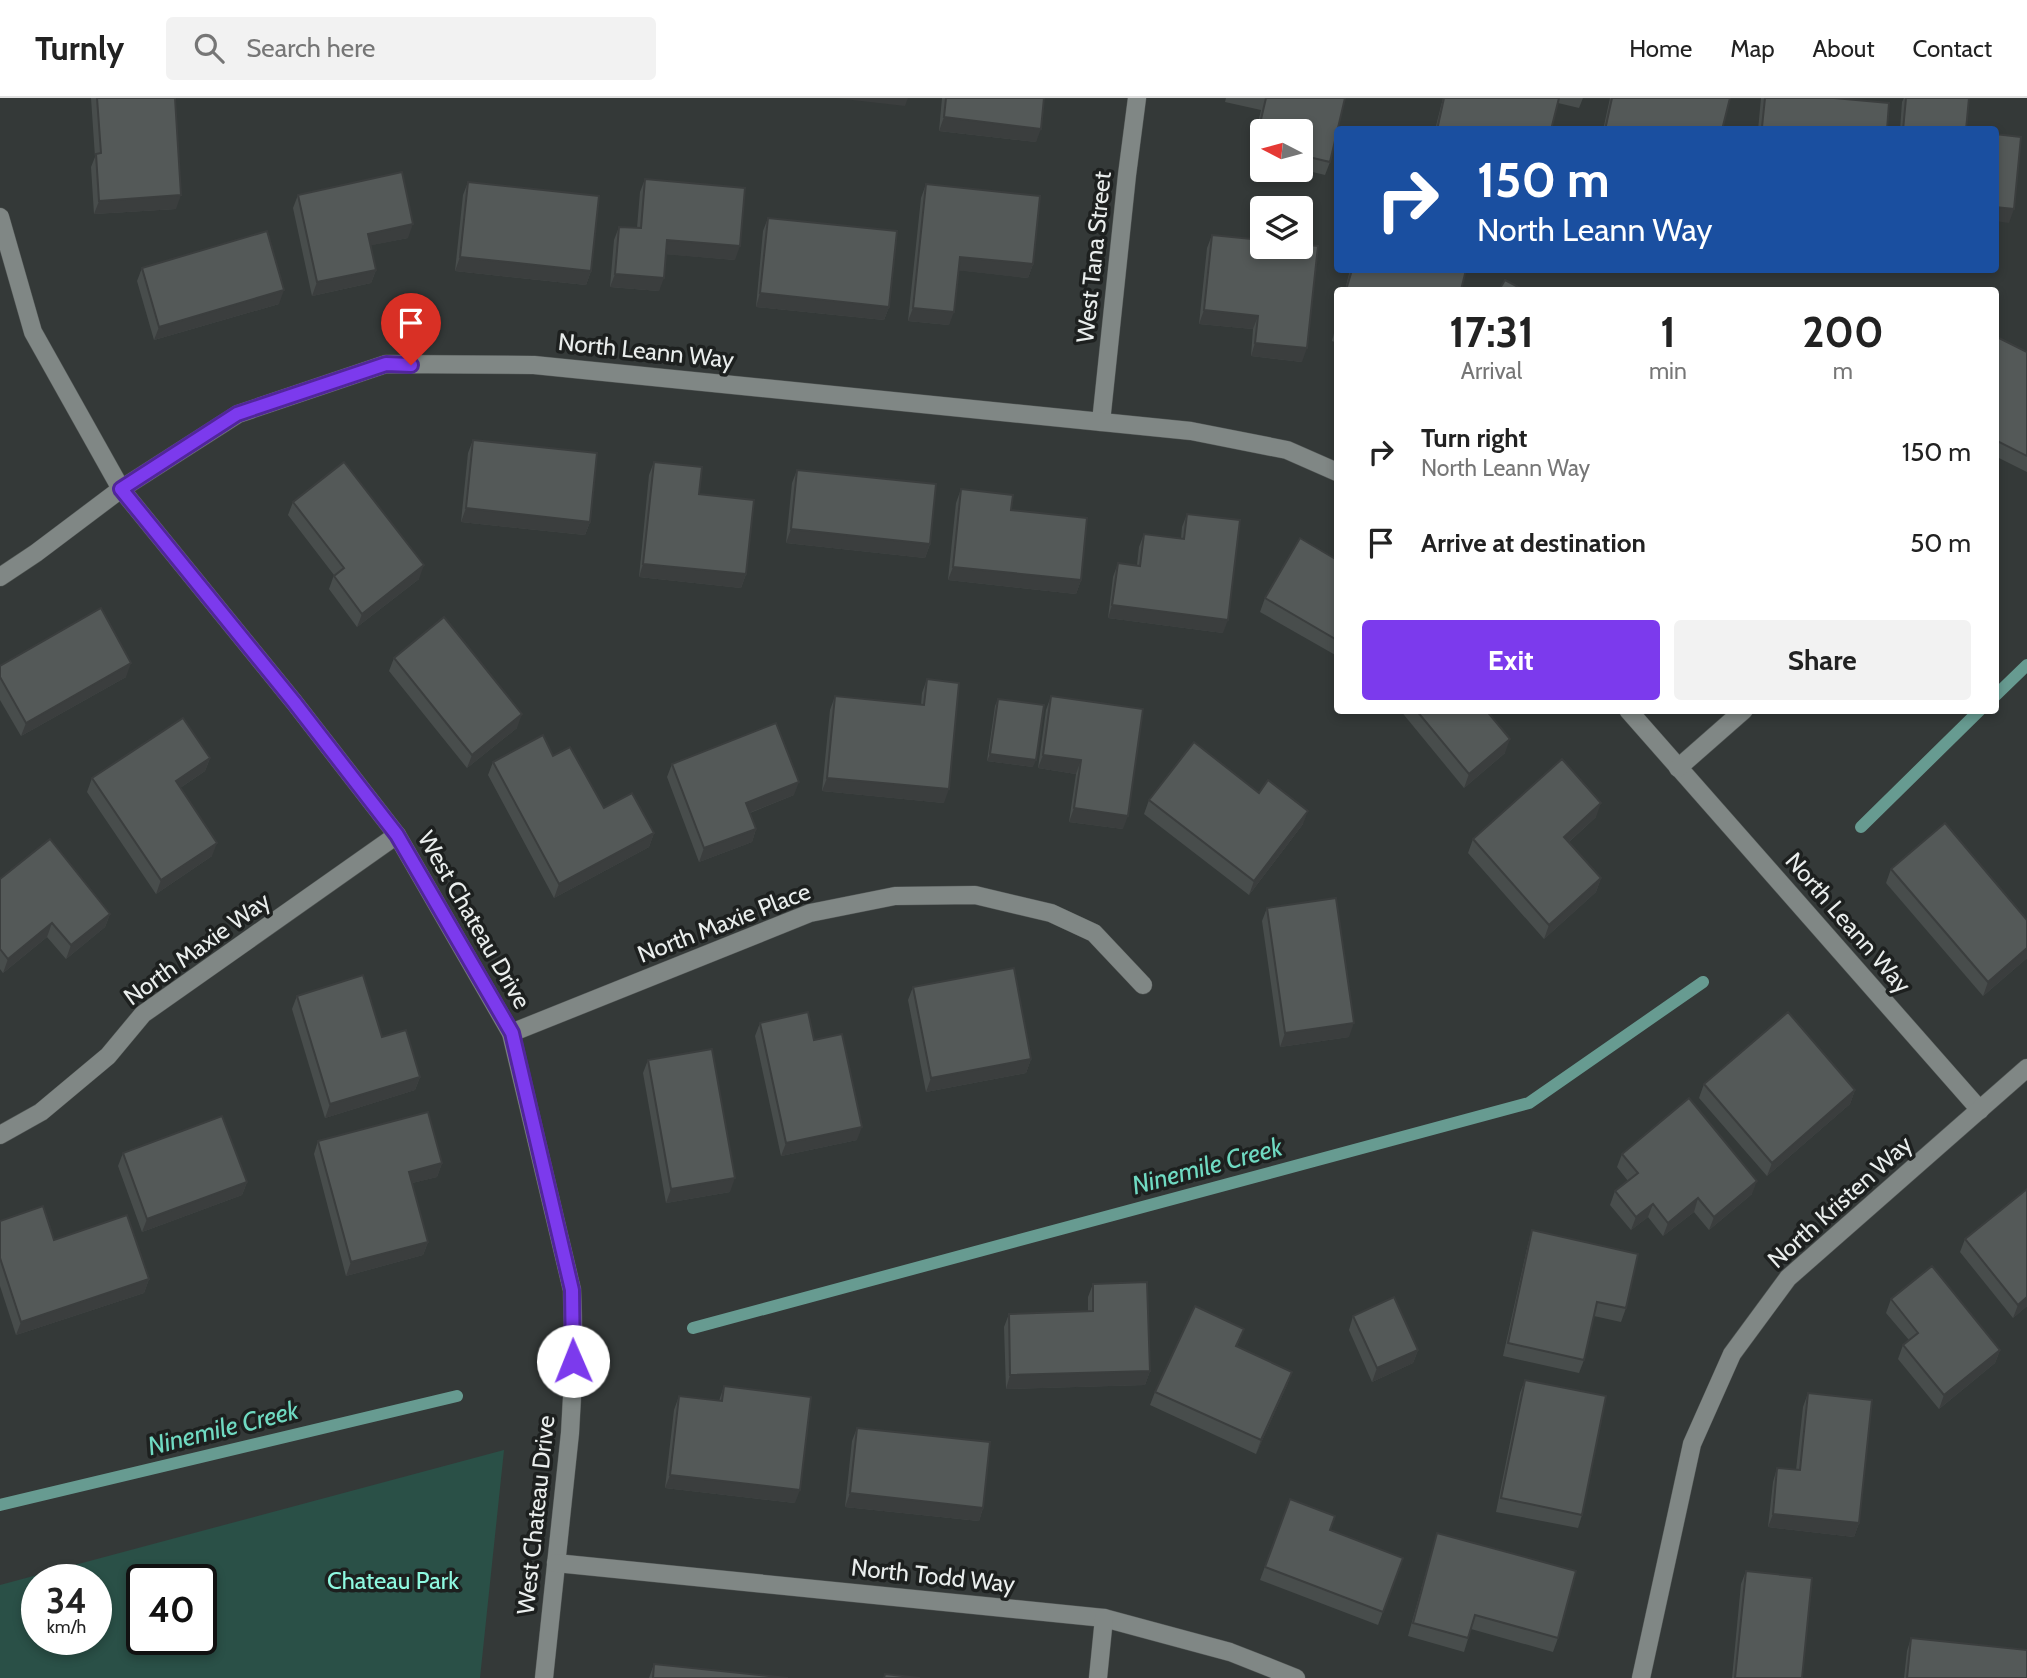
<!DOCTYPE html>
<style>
:root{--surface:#fff;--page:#f2f2f2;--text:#222;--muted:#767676;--line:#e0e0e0;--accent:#7c3aed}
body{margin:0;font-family:Cabin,sans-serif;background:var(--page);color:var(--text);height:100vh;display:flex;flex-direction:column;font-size:26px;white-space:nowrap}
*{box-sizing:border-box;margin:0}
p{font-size:23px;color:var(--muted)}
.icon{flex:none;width:38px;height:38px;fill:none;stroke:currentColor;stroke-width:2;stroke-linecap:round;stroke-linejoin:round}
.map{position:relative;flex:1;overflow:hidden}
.side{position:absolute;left:1334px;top:189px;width:665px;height:427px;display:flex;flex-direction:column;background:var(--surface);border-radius:7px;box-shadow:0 4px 10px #0003}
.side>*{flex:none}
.guide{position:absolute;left:1334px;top:28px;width:665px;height:147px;border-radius:7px;box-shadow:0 4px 10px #0003;background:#1a4fa0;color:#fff;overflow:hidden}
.needle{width:46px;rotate:276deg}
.tools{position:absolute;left:1250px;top:21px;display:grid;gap:14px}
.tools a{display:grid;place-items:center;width:63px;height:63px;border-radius:7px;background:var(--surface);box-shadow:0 4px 10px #0003;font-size:35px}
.speed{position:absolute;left:21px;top:1466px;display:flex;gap:14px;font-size:35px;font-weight:700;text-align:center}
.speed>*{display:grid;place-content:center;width:91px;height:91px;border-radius:50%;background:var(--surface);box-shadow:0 4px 10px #0003;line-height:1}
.speed small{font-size:18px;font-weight:400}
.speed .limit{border:4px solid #111;border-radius:10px;background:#fff;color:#111}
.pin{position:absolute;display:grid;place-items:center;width:60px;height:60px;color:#fff;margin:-72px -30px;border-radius:50% 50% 50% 0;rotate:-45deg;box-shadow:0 0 7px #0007}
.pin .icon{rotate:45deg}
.me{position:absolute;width:77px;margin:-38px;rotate:359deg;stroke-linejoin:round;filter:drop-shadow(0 0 5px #0008)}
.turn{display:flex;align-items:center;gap:24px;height:147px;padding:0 28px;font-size:32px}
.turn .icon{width:91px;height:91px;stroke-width:2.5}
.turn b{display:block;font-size:49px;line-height:60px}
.eta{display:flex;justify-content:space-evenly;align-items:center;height:119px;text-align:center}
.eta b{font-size:42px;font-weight:700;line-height:49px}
.primary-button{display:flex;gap:14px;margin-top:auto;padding:14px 28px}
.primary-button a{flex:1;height:80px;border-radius:7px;background:var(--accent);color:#fff;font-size:28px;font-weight:700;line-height:80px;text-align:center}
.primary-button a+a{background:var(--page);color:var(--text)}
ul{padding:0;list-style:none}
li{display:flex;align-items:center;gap:21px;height:91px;padding:0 28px}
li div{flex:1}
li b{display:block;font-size:26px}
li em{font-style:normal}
header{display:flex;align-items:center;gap:42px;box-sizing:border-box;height:98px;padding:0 35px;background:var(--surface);border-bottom:2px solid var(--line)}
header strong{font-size:33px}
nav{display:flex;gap:38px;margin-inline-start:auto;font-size:24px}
.search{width:490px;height:63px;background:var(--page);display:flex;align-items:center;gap:18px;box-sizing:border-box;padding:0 24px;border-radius:7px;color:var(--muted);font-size:26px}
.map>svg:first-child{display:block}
.green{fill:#2a5047;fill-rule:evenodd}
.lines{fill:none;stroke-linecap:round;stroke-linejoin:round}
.stream{stroke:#679b91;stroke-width:12}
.minor-casing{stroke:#515655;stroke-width:19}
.minor{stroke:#808785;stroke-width:18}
.wall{fill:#484d4c}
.shaded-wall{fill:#3b3e3e}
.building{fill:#545958;stroke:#3b3e3e;stroke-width:2}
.route-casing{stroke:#51269a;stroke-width:18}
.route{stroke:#7c3aed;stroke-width:12}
.labels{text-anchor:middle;stroke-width:7;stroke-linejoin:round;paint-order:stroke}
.street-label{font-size:24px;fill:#eaeeed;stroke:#1d201f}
.park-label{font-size:24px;fill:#8ffae1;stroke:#1d201f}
.water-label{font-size:26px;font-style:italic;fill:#6fdac2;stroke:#1d201f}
</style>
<header>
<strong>Turnly</strong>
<div class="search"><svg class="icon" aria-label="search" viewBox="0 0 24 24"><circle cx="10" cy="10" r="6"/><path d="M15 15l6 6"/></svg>Search here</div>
<nav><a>Home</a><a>Map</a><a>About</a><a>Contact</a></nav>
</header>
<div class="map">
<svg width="2027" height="1580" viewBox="0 0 2027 1580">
<rect width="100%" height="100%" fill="#343938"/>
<path class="green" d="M504,1352L480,1580H0V1487ZM37,1482H96V1542H37ZM142,1482H201V1542H142Z"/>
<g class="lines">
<g class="stream">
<path d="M1995,598L2027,567"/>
<path d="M1861,729L1980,612"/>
<path d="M693,1230L1529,1005L1703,884"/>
<path d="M0,1407L457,1298"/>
</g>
<g class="minor-casing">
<g id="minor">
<path d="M0,119L33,234L121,391L294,604L397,737L511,935L572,1192L574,1263L570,1335L544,1580"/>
<path d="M1101,324L1127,77L1137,0"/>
<path d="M0,479L36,455L121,391L238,316L386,266L534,267L1191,333L1287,352L1337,374"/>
<path d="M1628,612L1980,1012"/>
<path d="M1678,670L1744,612"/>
<path d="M511,935L810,815L895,798L975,797L1051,815L1094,835L1143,887"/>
<path d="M0,1037L41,1014L108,958L143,916L397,737"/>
<path d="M556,1465L1104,1520L1230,1554L1296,1580"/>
<path d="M1098,1580L1104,1520"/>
<path d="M1641,1580L1692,1346L1732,1256L1788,1180L2027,970"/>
</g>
</g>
<use href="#minor" class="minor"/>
</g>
<g class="wall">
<path d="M91,0H175L176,111L94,116L91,69L95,59Z"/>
<path d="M942,0H1044L1036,44L939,33Z"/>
<path d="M1226,0H1345L1330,64L1325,77L1300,71V33H1262V63L1250,60L1261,12L1225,4Z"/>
<path d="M1443,0H1583L1579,10L1558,5L1551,32H1435Z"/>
<path d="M1610,0H1730L1722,32H1603Z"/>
<path d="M1761,0H1834L1887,32H1758Z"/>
<path d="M1904,0H1969L1966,32H1900L1902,4Z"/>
<path d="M645,81L735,162L666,156L659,193L610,189L614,142L619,129L637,130L640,94Z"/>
<path d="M468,84L591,173L586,187L455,173L463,97Z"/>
<path d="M926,86L1033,166L1028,180L958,172L949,227L908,223L921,100Z"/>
<path d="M298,97L408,140L371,147L376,172L371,185L312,198L293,110Z"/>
<path d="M768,120L889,209L884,222L756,209L763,133Z"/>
<path d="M1212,137L1302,264L1251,258L1253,231L1199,226L1207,150Z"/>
<path d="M142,170L279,206L154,242L137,183Z"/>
<path d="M1350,172H1466L1461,192H1345Z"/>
<path d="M1337,224V245L1332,243Z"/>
<path d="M1995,238L2027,254V374L1995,358Z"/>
<path d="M473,342L590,424L585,437L461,424L468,355Z"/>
<path d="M654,364L746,476L741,490L639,479L649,377Z"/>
<path d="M797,372L930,446L925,460L786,445L792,385Z"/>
<path d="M961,391L1011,412L1081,482L1076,496L948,482L956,405Z"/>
<path d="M293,404L419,481L357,529L329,491L334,477L288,417Z"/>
<path d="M1187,416L1223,535L1108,520L1113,479L1118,465L1137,467L1139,449L1144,436L1181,440L1182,429Z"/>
<path d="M1337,462V558L1260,514L1265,500Z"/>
<path d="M394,560L517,630L467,670L389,573Z"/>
<path d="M0,568L126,579L21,638L0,602Z"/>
<path d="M927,581L944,705L822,693L830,612L835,598L921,607L922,595Z"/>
<path d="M1051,598L1123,731L1069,724L1076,676L1038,670L1046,612Z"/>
<path d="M998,601L1033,669L987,663L995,608Z"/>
<path d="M1400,612H1486L1505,655L1464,690Z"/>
<path d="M553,658L604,710L654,735L649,749L554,800L488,677L493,664Z"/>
<path d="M210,660L205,673L180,690L212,758L156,796L87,694L92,680Z"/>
<path d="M672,666L794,697L750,715L756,731L752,744L699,764L667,679Z"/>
<path d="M1259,695L1303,726L1249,797L1144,716L1149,702Z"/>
<path d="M1596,719L1569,744L1601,780L1596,794L1544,841L1468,755L1473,741Z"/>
<path d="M1891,771L2027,822V860L1983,898L1886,785Z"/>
<path d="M0,781L110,816L105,829L66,861L47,839L3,875L0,871Z"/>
<path d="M1267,810L1349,939L1280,949L1262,823Z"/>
<path d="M913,889L1031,961L1026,975L926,994L908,902Z"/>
<path d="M297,898L382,939L420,979L415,992L325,1020L292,911Z"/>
<path d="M760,925L814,942L857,1042L781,1058L755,938Z"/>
<path d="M648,962L730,1094L666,1105L643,975Z"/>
<path d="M1704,986L1855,992L1850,1006L1767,1078L1699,1000Z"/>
<path d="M318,1043L442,1065L437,1079L412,1085L428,1144L423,1157L346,1178L314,1056Z"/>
<path d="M123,1055L247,1084L242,1097L142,1134L118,1068Z"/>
<path d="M1622,1056L1752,1096L1709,1132L1694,1114L1663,1138L1648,1119L1631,1132L1610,1107L1615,1093L1628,1083L1617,1069Z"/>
<path d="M2027,1091V1208L2013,1220L1960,1154L1965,1141Z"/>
<path d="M0,1123L54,1142L149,1181L144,1195L16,1237L0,1188Z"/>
<path d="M1532,1132L1626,1210L1621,1224L1594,1218L1584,1262L1579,1275L1503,1258L1528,1146Z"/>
<path d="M1093,1186L1150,1273L1145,1287L1006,1291L1004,1229L1009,1216L1088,1213V1199Z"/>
<path d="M1891,1201L2000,1252L1995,1265L1939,1311L1898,1261L1903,1247L1909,1242L1886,1215Z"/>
<path d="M1353,1218L1418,1252L1413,1265L1372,1284L1349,1232Z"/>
<path d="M1244,1231L1237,1248L1292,1274L1287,1287L1256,1356L1150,1307L1155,1294Z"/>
<path d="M1525,1282L1582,1417L1578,1430L1496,1414L1520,1295Z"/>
<path d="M724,1288L795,1405L665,1390L674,1312L679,1298L719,1303Z"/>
<path d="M1808,1295L1859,1425L1854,1439L1768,1429L1773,1384L1777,1370L1796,1372L1803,1309Z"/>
<path d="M857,1330L983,1410L979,1423L845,1409L852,1343Z"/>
<path d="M1290,1401L1330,1432L1403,1460L1378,1527L1260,1482Z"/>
<path d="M1437,1435L1558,1540L1553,1554L1471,1531L1464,1554L1408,1538L1433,1449Z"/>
<path d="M1746,1473L1802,1580H1732L1741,1486Z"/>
<path d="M1911,1540L2027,1580H1904L1907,1553Z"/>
<path d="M654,1566L788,1580H649Z"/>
</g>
<g class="shaded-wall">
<path d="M835,0H908L905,8Z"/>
<path d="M944,19L1041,31L1036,44L939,33Z"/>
<path d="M1762,29L1780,30L1779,32H1761Z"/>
<path d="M181,97L176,111L94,116L99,103Z"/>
<path d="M1995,109L2014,111L2009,125L1995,123Z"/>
<path d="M413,126L408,140L363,149L368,136Z"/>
<path d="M667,142L740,148L735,162L662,156Z"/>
<path d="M460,159L591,173L586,187L455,173Z"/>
<path d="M960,159L1033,166L1028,180L955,172Z"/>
<path d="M376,172L371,185L312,198L317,184Z"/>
<path d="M615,176L664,180L659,193L610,189Z"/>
<path d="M284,192L279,206L154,242L159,229Z"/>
<path d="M760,195L889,209L884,222L756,209Z"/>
<path d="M913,210L954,214L949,227L908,223Z"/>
<path d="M1204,212L1258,218L1253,231L1199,226Z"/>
<path d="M1255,245L1307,250L1302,264L1251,258Z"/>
<path d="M466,410L590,424L585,437L461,424Z"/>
<path d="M791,431L930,446L925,460L786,445Z"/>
<path d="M643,466L746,476L741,490L639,479Z"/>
<path d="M424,467L419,481L357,529L362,516Z"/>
<path d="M953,469L1081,482L1076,496L948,482Z"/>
<path d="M1112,507L1228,522L1223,535L1108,520Z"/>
<path d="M131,565L126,579L21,638L26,625Z"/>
<path d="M522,616L517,630L467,670L472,657Z"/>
<path d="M1510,641L1505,655L1464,690L1469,676Z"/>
<path d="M990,656L1036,662L1033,669L987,663Z"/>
<path d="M1043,657L1081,662L1076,676L1038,670Z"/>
<path d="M210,660L205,673L171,696L176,683Z"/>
<path d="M827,680L949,691L944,705L822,693Z"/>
<path d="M799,684L794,697L741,718L746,705Z"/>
<path d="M1601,705L1596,719L1559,753L1564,739Z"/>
<path d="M1074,710L1128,718L1123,731L1069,724Z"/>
<path d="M1308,713L1303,726L1249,797L1254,783Z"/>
<path d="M756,731L752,744L699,764L704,750Z"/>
<path d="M654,735L649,749L554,800L559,786Z"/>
<path d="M217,745L212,758L156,796L161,782Z"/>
<path d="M1601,780L1596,794L1544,841L1549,827Z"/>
<path d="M110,816L105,829L66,861L71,847Z"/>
<path d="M52,825L47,839L3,875L8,861Z"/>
<path d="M2027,850V860L1983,898L1988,884Z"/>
<path d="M1354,925L1349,939L1280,949L1285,935Z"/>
<path d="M1031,961L1026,975L926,994L931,980Z"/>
<path d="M420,979L415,992L325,1020L330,1006Z"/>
<path d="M1855,992L1850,1006L1767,1078L1772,1065Z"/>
<path d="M862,1029L857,1042L781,1058L786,1045Z"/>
<path d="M442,1065L437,1079L404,1087L409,1074Z"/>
<path d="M735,1080L730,1094L666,1105L671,1091Z"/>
<path d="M1757,1083L1752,1096L1709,1132L1714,1119Z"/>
<path d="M247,1084L242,1097L142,1134L147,1121Z"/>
<path d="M1698,1100L1694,1114L1663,1138L1668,1125Z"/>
<path d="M1653,1106L1648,1119L1631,1132L1636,1119Z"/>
<path d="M428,1144L423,1157L346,1178L351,1164Z"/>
<path d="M149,1181L144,1195L16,1237L21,1224Z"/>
<path d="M2027,1199V1208L2013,1220L2018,1207Z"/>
<path d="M1418,1252L1413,1265L1372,1284L1377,1270Z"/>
<path d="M2000,1252L1995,1265L1939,1311L1944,1297Z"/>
<path d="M1150,1273L1145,1287L1006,1291L1010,1277Z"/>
<path d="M1292,1274L1287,1287L1256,1356L1261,1342Z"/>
<path d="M670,1377L800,1392L795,1405L665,1390Z"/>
<path d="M850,1395L983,1410L979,1423L845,1409Z"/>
<path d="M1773,1416L1859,1425L1854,1439L1768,1429Z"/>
</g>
<g class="building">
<path d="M97,0H175L181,97L99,103L96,56L101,55Z"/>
<path d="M946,0H1044L1041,31L944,19Z"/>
<path d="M1266,0H1345L1330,64L1300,57V33H1262V48L1255,47Z"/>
<path d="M1444,0H1559L1551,32H1437Z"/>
<path d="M1612,0H1730L1722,32H1605Z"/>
<path d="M1765,0H1834L1889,5L1887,32H1780V30L1762,29Z"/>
<path d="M1906,0H1969L1966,32H1903Z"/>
<path d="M1995,36L2021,39L2014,111L1995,109Z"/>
<path d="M402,74L413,126L368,136L376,172L317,184L298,97Z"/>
<path d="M645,81L745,90L740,148L667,142L664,180L615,176L619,129L641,130Z"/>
<path d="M468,84L599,98L591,173L460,159Z"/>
<path d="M926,86L1040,98L1033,166L960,159L954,214L913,210Z"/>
<path d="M768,120L897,133L889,209L760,195Z"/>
<path d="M267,133L284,192L159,229L142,170Z"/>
<path d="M1212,137L1262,142V149H1300V146L1318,148L1307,250L1255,245L1258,218L1204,212Z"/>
<path d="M1352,172H1466L1461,192H1346Z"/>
<path d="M1505,182L1524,192H1499Z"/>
<path d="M1995,238L2027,254V358L1995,342Z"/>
<path d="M473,342L597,355L590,424L466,410Z"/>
<path d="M344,364L424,467L362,516L334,478L344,470L293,404Z"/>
<path d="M654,364L702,369L699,396L754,402L746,476L643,466Z"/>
<path d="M797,372L936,386L930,446L791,431Z"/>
<path d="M961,391L1013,397L1011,412L1087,420L1081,482L953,469Z"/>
<path d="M1187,416L1240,422L1228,522L1112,507L1118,465L1140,468L1144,436L1184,441Z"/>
<path d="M1300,440L1337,462V542L1265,500Z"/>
<path d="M101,510L131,565L26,625L0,579V568Z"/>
<path d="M444,519L522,616L472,657L394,560Z"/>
<path d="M927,581L959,585L949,691L827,680L835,598L924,607Z"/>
<path d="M1051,598L1143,611L1128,718L1074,710L1081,662L1043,657Z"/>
<path d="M998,601L1044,607L1036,662L990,656Z"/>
<path d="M1416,612H1486L1510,641L1469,676Z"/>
<path d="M183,620L210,660L176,683L217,745L161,782L92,680Z"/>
<path d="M776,625L799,684L746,705L756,731L704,750L672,666Z"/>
<path d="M543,637L553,658L570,649L604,710L632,695L654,735L559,786L493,664Z"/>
<path d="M1194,644L1259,695L1268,682L1308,713L1254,783L1149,702Z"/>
<path d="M1562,661L1601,705L1564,739L1601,780L1549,827L1473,741Z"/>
<path d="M1945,725L2027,822V850L1988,884L1891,771Z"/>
<path d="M50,741L110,816L71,847L52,825L8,861L0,851V781Z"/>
<path d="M1336,800L1354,925L1285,935L1267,810Z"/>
<path d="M1014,870L1031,961L931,980L913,889Z"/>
<path d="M363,877L382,939L406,932L420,979L330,1006L297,898Z"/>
<path d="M808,914L814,942L842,936L862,1029L786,1045L760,925Z"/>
<path d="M1788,914L1855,992L1772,1065L1704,986Z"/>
<path d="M712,951L735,1080L671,1091L648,962Z"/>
<path d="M1689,1000L1757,1083L1714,1119L1698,1100L1668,1125L1653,1106L1636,1119L1615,1093L1638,1075L1622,1056Z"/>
<path d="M428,1014L442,1065L409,1074L428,1144L351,1164L318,1043Z"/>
<path d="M222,1018L247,1084L147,1121L123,1055Z"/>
<path d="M2027,1091V1199L2018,1207L1965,1141Z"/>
<path d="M43,1108L54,1142L127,1117L149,1181L21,1224L0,1160V1123Z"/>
<path d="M1532,1132L1638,1156L1626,1210L1597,1204L1584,1262L1508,1245Z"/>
<path d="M1932,1168L2000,1252L1944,1297L1903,1247L1918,1235L1891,1201Z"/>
<path d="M1147,1184L1150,1273L1010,1277L1009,1216L1093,1213V1186Z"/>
<path d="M1394,1199L1418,1252L1377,1270L1353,1218Z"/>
<path d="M1195,1208L1244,1231L1236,1248L1292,1274L1261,1342L1155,1294Z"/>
<path d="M1525,1282L1606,1298L1582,1417L1501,1400Z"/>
<path d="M724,1288L811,1299L800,1392L670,1377L679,1298L722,1303Z"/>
<path d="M1808,1295L1872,1302L1859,1425L1773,1416L1777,1370L1800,1372Z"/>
<path d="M857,1330L990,1344L983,1410L850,1395Z"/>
<path d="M1290,1401L1335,1418L1330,1432L1403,1460L1383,1514L1265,1469Z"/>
<path d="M1437,1435L1576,1473L1558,1540L1475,1517L1468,1540L1413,1525Z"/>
<path d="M1746,1473L1812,1480L1802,1580H1735Z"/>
<path d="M1911,1540L2027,1552V1580H1907Z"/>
<path d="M654,1566L788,1580H653Z"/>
<path d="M885,1576L920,1580H884Z"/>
</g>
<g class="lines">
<g class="route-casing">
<path id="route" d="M411,267L386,266L237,316L121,391L294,604L397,737L512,935L572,1192L573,1263"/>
</g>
<use href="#route" class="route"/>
</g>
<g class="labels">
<g class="street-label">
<text transform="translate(1094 159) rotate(-84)" y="8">West Tana Street</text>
<text transform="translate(646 253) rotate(6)" y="8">North Leann Way</text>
<text transform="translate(474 822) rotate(60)" y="8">West Chateau Drive</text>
<text transform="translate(724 825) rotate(-21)" y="8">North Maxie Place</text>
<text transform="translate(1848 825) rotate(49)" y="8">North Leann Way</text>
<text transform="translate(197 851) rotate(-36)" y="8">North Maxie Way</text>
<text transform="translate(1840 1104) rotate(-42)" y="8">North Kristen Way</text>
<text transform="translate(536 1417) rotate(-84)" y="8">West Chateau Drive</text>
<text transform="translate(933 1478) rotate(6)" y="8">North Todd Way</text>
</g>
<g class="park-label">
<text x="393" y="1491">Chateau Park</text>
</g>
<g class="water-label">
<text transform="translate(1207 1068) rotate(-15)" y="9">Ninemile Creek</text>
<text transform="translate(223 1330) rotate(-14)" y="9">Ninemile Creek</text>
</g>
</g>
</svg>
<div class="tools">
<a><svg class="needle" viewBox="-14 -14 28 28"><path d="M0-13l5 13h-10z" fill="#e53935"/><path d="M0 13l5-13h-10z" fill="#767676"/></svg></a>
<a><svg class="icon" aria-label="layers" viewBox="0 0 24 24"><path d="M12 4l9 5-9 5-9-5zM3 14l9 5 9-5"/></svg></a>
</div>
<div class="speed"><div>34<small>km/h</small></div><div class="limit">40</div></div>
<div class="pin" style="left:411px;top:267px;background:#d93025"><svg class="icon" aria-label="arrive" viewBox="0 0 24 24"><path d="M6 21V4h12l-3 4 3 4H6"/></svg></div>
<svg class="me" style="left:573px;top:1263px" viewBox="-20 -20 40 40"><circle r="19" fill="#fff"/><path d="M0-13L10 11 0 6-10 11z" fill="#7c3aed"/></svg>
<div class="guide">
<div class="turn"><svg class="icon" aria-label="right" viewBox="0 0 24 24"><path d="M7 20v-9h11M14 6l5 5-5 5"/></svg><div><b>150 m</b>North Leann Way</div></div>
</div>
<section class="side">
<div class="eta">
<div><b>17:31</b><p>Arrival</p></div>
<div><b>1</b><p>min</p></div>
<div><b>200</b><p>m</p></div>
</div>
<ul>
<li><svg class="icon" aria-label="right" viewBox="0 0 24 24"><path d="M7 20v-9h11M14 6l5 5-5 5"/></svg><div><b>Turn right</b><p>North Leann Way</p></div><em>150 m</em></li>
<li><svg class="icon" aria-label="arrive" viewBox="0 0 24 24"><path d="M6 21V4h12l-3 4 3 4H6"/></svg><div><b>Arrive at destination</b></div><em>50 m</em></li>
</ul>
<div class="primary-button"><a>Exit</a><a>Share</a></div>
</section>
</div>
